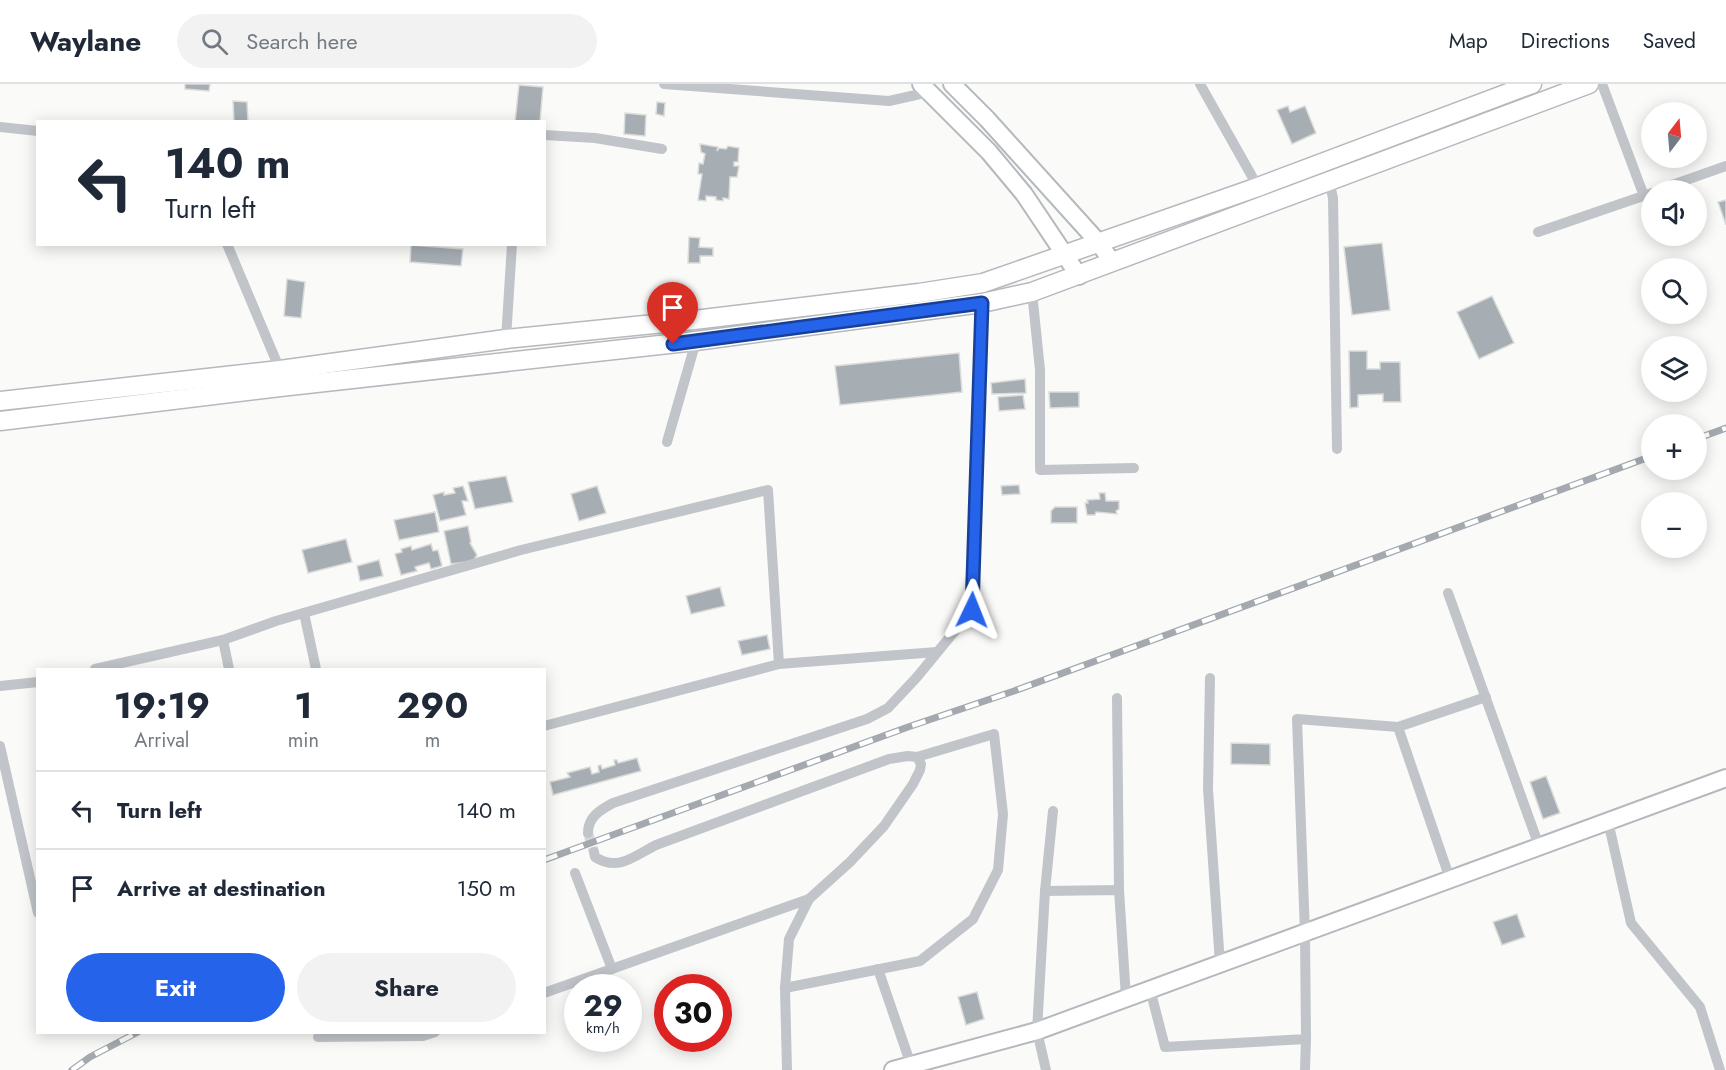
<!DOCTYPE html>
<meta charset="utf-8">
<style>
:root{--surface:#fff;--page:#f2f2f3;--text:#1f2937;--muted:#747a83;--line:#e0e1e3;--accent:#2563eb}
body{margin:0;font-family:Jost,sans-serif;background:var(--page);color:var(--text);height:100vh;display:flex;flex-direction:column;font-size:22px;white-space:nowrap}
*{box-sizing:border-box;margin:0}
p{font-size:20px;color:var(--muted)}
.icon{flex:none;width:33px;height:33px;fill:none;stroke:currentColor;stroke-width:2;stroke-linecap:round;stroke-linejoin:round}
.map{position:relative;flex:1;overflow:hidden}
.drawer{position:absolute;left:36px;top:584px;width:510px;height:366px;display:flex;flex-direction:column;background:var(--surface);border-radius:0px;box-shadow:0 3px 15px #0003}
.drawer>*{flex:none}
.banner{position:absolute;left:36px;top:36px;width:510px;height:126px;border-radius:0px;box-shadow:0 3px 15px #0003;background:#fff;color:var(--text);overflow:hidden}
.needle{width:39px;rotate:16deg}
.tools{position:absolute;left:1641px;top:18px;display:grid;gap:12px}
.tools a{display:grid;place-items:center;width:66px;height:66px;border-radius:50%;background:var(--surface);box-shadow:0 3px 15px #0003;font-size:30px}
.speed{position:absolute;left:564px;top:890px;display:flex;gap:12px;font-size:30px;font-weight:700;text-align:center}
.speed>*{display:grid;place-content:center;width:78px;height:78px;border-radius:50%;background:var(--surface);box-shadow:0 3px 15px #0003;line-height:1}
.speed small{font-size:15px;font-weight:400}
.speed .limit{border:9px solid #d22;background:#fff;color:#111}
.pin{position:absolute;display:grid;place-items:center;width:51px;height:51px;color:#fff;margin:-62px -26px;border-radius:50% 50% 50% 0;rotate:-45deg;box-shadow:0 0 6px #0007}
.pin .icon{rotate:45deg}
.me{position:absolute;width:66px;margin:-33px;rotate:2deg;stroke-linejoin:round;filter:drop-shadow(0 0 4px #0008)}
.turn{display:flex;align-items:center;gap:21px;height:126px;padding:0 30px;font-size:27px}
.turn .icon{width:78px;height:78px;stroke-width:2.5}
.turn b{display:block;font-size:42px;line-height:51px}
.eta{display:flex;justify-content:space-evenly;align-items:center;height:102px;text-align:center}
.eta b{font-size:36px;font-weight:700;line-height:42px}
.button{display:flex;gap:12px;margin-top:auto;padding:12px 30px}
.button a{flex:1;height:69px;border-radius:36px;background:var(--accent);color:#fff;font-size:24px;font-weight:700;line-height:69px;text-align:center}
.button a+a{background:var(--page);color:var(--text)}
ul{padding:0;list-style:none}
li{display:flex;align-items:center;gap:18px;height:78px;padding:0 30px;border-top:2px solid var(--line)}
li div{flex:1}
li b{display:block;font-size:22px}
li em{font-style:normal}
header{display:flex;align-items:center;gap:36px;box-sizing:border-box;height:84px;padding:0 30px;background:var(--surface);border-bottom:2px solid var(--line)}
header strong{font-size:28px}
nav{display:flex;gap:33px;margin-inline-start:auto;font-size:21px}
.search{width:420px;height:54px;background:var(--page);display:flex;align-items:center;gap:15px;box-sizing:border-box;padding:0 21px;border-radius:33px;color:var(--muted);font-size:22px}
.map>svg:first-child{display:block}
.building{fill:#a6aeb4;stroke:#dcdcda;stroke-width:1.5}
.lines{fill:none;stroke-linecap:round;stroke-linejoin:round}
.street-tunnel{stroke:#d5d8da;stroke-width:10;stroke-dasharray:10 5;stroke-linecap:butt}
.secondary-casing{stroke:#b4b9be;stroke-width:20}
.primary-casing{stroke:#b5b9bd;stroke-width:21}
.street{stroke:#c1c5c9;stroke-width:10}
.secondary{stroke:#fff;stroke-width:16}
.primary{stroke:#fff;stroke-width:18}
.rail-casing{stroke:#a3a9af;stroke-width:7}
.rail{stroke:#fff;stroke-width:4.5;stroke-dasharray:14;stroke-linecap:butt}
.route-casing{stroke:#184099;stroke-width:15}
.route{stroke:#2563eb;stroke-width:10}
</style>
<header>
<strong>Waylane</strong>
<div class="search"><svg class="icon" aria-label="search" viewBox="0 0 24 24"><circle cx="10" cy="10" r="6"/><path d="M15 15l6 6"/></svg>Search here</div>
<nav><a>Map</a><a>Directions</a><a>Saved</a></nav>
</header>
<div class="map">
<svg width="1726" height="986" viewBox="0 0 1726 986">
<rect width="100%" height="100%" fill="#fafaf8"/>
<g class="building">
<path d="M185,0H210L209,7L185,5Z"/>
<path d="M519,1L543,3L540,38H515Z"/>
<path d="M233,17L247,18L248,38H234Z"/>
<path d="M657,18L665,19L664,32L656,30Z"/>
<path d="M1288,22L1290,28L1305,22L1316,49L1292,60L1277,26Z"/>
<path d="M625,29L646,31L645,52L624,50Z"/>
<path d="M700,60L718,63L717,67L719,64L726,65L728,62L739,64L738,78H734V82H739L737,93H730L729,115L723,114V117L716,116V113L706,112V117L698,116L702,90H698L699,79L703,80L705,70L701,68Z"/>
<path d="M1726,116V141L1718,118Z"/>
<path d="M1662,152H1685L1665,159Z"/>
<path d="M689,153L700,154L699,163L713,164V172H700V179H688Z"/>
<path d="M1382,159L1390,226L1352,231L1344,163Z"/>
<path d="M411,161L463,165L461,182L410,178Z"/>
<path d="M287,195L305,198L301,234L284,232Z"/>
<path d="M1492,212L1514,259L1479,275L1457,228Z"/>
<path d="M1349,267H1367V285H1380V278H1400L1401,318H1383V310L1358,311V323L1350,324Z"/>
<path d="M959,269L962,308L840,321L835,282Z"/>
<path d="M1025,295L1026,309L992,310L991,299Z"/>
<path d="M1049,308H1079V323L1050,324Z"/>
<path d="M1023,311L1025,325L999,327L998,313Z"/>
<path d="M506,392L513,418L475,425L468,398Z"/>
<path d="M1019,401L1020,410L1002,411L1001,402Z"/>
<path d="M463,402L468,417H462L466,431L440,437L433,411L444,408V411L455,409L453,404Z"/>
<path d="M597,402L606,429L579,437L571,410Z"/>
<path d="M1099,409H1105L1106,417H1119V425L1116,427L1117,430L1096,428L1095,431H1087L1085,419H1088L1087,416L1100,415Z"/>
<path d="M1055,423H1077V439H1051V427Z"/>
<path d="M435,428L439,448L399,456L394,436Z"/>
<path d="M468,442L471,458L470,459L477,471L473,477L451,480L444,447Z"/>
<path d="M346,455L352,478L308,489L302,466Z"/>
<path d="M431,460L433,467L438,466L442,482L431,485L429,479L415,483L417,487L401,491L395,470L402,468L401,465L411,462L412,466Z"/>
<path d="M379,476L383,492L360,497L357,482Z"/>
<path d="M720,503L725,522L691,530L686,512Z"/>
<path d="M767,551L770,565L742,571L738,557Z"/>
<path d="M1231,659L1270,660V681L1231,680Z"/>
<path d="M637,674L641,687L553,711L550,698L570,693L567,689L590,683L592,690L599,688L598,682L601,681L602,685L615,681L614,676H617L618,679Z"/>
<path d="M1546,692L1560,729L1543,735L1530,698Z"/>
<path d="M1517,830L1525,853L1502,861L1493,838Z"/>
<path d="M977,908L984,935L966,941L958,913Z"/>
</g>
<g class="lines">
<path class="street-tunnel" d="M588,749L594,768"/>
<g class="secondary-casing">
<g id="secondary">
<path d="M921,0L989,68L1024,110L1079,192"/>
<path d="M952,0L987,35L1099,159L1112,178"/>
<path d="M893,986L1037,947L1726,694"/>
</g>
</g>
<g class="primary-casing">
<g id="primary">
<path d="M0,317L280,286L506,255L694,236L919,209L983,199L1258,103L1532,0"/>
<path d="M0,337L280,303L696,257L982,219L1032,208L1589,0"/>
</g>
</g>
<g class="street">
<path d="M664,0L889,17L929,8"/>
<path d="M1200,0L1258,103"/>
<path d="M1602,0L1644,112"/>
<path d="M0,43L38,47"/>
<path d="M544,51L595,54L662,65"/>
<path d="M1329,96L1333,114L1337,365"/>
<path d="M1658,106L1726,82"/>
<path d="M1538,148L1652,109"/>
<path d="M227,160L280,286"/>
<path d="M1032,208L1040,286V386L1134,384"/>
<path d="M506,255L512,160"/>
<path d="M667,358L696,257"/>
<path d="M1448,509L1539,762"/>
<path d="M304,529L316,585"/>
<path d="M223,556L229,585"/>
<path d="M95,585L223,556L276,537L521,466L768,406L779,580L937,568"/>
<path d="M1210,594L1208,705L1220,880"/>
<path d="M0,602L38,598"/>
<path d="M1117,614L1119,806"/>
<path d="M544,642L779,580"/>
<path d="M1398,643L1450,795"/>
<path d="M0,662L38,829"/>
<path d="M1608,737L1631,839L1700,923L1720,986"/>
<path d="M588,749C588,733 600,726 613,719L867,635L888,624L917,593L972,526L982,219"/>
<path d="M594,768L595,773C618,788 634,772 656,761L889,675L908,672L917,673L921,680L920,686L913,700L884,742L850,778L809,815L789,855L785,904L787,986"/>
<path d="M575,789L612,885"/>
<path d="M1045,807L1119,806L1126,914"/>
<path d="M878,885L911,981"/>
<path d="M785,904L920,877L973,835L998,786L1003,730L994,650L917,673"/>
<path d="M1150,905L1165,963L1306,955L1305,849L1297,635L1398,643L1486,613"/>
<path d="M544,909L809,815"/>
<path d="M318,953L423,952L435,948"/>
<path d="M1046,986L1037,947L1045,807L1053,727"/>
<path d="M1305,986L1306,955"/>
</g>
<use href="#secondary" class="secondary"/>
<use href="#primary" class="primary"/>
<g class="rail-casing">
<g id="rail">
<path d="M1696,355L1726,344"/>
<path d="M544,776L908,643L1014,607L1652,372"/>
<path d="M72,986L90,973L138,948"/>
</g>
</g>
<use href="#rail" class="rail"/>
</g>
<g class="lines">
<g class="route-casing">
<path id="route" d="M673,260L982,219L972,526"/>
</g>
<use href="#route" class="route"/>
</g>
</svg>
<div class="tools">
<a><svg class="needle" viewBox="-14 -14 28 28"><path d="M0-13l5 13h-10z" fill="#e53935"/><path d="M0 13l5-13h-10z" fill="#747a83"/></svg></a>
<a><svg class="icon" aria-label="sound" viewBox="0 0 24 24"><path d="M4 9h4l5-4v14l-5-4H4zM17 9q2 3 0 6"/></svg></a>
<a><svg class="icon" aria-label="search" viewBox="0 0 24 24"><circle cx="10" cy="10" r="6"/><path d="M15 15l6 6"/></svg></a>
<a><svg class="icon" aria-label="layers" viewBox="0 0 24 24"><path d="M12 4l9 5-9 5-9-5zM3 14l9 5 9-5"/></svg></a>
<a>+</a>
<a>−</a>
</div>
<div class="speed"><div>29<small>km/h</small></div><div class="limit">30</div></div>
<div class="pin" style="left:673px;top:260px;background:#d93025"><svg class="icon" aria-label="arrive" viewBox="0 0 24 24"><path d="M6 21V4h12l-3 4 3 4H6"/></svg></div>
<svg class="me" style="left:972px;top:526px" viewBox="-20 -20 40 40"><path d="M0-17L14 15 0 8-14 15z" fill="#2563eb" stroke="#fff" stroke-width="4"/></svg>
<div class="banner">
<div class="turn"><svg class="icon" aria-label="left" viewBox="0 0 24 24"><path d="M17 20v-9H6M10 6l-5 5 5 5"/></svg><div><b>140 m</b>Turn left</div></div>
</div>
<section class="drawer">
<div class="eta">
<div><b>19:19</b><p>Arrival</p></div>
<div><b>1</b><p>min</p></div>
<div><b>290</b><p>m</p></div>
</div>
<ul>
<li><svg class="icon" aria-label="left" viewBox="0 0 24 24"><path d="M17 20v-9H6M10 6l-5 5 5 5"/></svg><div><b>Turn left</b></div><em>140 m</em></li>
<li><svg class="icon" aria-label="arrive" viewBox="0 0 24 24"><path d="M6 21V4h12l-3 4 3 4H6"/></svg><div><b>Arrive at destination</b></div><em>150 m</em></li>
</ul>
<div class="button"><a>Exit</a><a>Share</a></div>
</section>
</div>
